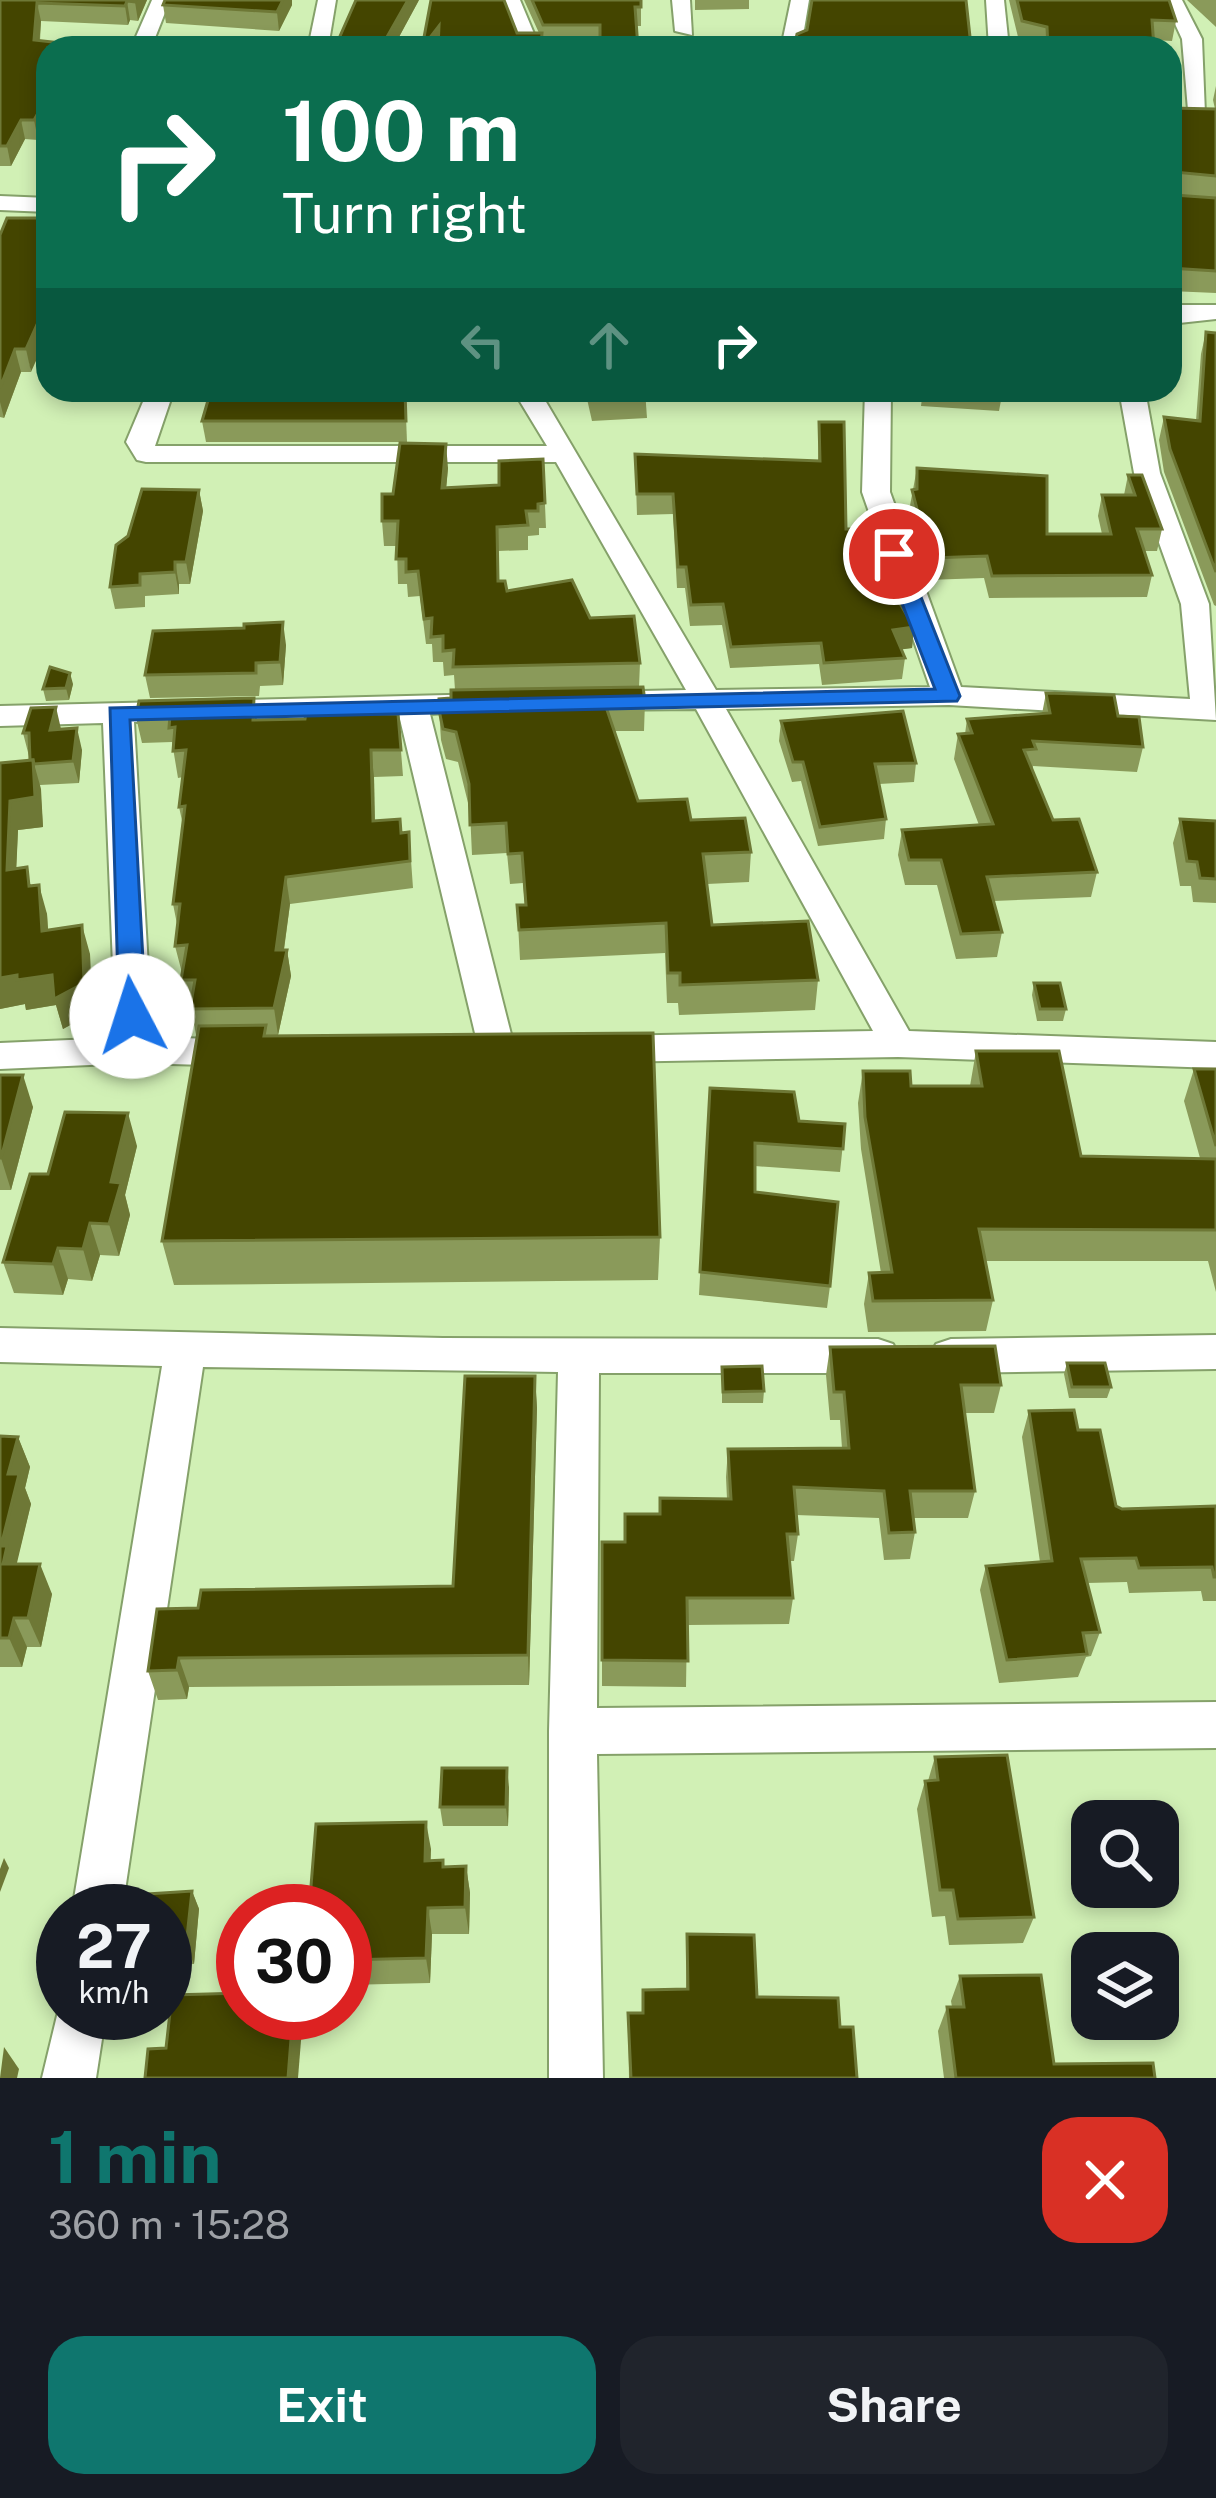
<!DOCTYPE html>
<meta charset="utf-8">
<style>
:root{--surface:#171b24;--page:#20242c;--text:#f1f3f6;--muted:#9ea1a6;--accent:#0f766e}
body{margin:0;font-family:"Public Sans",sans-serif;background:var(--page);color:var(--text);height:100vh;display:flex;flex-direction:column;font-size:45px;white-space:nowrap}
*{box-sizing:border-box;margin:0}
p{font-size:39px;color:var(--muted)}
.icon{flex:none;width:66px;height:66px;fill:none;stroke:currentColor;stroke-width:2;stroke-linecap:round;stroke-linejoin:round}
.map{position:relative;height:2078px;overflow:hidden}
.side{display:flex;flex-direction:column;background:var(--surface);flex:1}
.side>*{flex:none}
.banner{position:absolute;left:36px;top:36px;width:1146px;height:366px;border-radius:36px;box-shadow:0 6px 18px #0003;background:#0b6e4f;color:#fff;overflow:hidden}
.fabs{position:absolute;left:1071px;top:1800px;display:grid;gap:24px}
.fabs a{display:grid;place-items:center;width:108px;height:108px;border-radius:24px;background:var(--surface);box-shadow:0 6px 18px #0003;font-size:60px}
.speed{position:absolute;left:36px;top:1884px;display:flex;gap:24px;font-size:60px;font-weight:700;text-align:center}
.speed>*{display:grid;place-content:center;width:156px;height:156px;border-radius:50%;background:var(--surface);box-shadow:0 6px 18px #0003;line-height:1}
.speed small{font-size:30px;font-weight:400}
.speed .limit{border:18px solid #d22;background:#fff;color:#111}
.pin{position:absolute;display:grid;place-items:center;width:102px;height:102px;color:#fff;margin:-51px;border:6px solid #fff;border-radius:50%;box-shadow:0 3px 12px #0007}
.me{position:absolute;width:132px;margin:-66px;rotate:355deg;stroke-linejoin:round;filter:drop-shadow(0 0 9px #0008)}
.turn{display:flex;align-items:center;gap:42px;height:252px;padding:0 48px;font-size:54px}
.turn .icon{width:156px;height:156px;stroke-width:2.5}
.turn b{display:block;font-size:84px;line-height:102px}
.lanes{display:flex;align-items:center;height:114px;padding:0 48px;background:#0003;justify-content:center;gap:60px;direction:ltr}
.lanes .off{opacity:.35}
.round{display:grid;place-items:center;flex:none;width:126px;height:126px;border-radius:36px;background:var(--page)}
.overview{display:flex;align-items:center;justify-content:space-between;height:204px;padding:0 48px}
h1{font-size:72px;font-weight:700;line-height:90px;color:var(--accent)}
.button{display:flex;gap:24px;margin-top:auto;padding:24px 48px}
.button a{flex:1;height:138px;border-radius:36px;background:var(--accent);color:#fff;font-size:48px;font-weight:700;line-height:138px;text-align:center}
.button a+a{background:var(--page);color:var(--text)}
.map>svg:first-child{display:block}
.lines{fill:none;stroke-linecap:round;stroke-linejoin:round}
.street-casing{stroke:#85a16a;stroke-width:4}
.street{fill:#fff;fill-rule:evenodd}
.wall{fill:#8a9a5a}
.shaded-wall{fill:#6e7836}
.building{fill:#444500;stroke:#6e7836;stroke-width:3}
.route{fill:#1a73e8;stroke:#114b97;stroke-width:3}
</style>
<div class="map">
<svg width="1216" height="2078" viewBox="0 0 1216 2078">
<rect width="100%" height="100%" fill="#d1f0b5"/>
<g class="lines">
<g class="street-casing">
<g id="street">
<path d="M152,0H170L151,48H131Z"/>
<path d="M318,0H336L328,48H308Z"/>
<path d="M502,0H520L540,48H520Z"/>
<path d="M672,0H690L692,35L675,31Z"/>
<path d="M791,0H809L801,48H781Z"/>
<path d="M986,0H1004L1009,48H989Z"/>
<path d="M1164,0H1182L1202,39L1205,114L1188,110L1182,39Z"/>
<path d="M0,196L48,198V212L0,210Z"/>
<path d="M1180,305H1216V319L1170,324V308Z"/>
<path d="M148,390H174L155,446H547L513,390H539L716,690L930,687L862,492L865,390H891L890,492L961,687L1190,699L1181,604L1134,473L1119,390H1145L1160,473L1209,604L1216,720L949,705L726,709L909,1031L1216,1042V1068L898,1057L608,1062L595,1058L590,1049L595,1040L608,1036L873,1031L696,709L597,710L582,701L597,692L686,690L556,462H146L137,460L126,442Z"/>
<path d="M488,694L499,696L503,703L499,710L430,714L515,1050L510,1059L497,1063L484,1059L479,1050L399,715L134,722L152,1037L241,1040L254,1044L259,1053L254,1062L241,1066L135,1063L0,1069V1043L116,1038L103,723L0,726V706Z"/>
<path d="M0,1328L443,1338L878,1339L893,1344L899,1356L893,1368L878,1373H599L597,1708L1216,1702V1748L597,1754L603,2078H549V1731L558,1372L203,1367L122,1911H72L162,1366L0,1362Z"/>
<path d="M1216,1335V1369L951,1373L936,1368L930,1356L936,1344L951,1339Z"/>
<path d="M62,1995L63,2013H106L96,2078H42Z"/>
</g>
</g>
<use href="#street" class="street"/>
</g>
<g class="wall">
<path d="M0,0H147L138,21L130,20L128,25L41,21L40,41L48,48V122L38,140L25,139L11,166H0Z"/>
<path d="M165,0H292V5L279,31L166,23L163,5Z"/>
<path d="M419,0L393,48H337V43Z"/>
<path d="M524,0H641V26H636L600,44L543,43L542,41L517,33H539Z"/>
<path d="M695,0H749V9L695,10Z"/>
<path d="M1009,0H1169L1176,21L1172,41L1154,40V48H1044L1019,41Z"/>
<path d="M1187,0H1216V27Z"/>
<path d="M1216,86V198L1173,194L1216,198V293L1170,291V108L1215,109L1213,100Z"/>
<path d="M7,218L31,372H21L4,418L0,417V235Z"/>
<path d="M1206,332L1216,333V606L1214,605L1164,472L1159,440L1164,417L1196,421L1201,354Z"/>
<path d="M585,390H645L647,418L592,421Z"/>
<path d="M923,390H1003L999,411L921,406Z"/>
<path d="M405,391L407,442H206L202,421Z"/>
<path d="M819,422L846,529L878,575L893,592L914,627L912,648L901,649L905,658L902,679L822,685L819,664L730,668L722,625L690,626L685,588H677L673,514L637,515L635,454L818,461Z"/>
<path d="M543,459L546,528H539V535L528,536V550L498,551L499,581L507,591L590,618L640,663L639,687L645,701L644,731H614L638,801L691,820L751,852L749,882L707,884L712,925L818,980L815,1010L679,1015L678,1003H667L665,953L520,960L517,905H525L523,883L510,884L507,853L472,855L470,811L458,762L446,759L441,740L439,710L451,698L455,690L454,675L444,676L443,662H433L432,644H426L420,596L408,597L407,584H398L397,546H384L382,521L393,494L448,468L446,488L499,485Z"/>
<path d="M917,468L1047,534H1102L1098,516L1102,495H1124L1128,475L1162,529L1157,551H1144L1152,575L1147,597L989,598L984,578L927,580L909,511Z"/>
<path d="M199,490L203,511L190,584H179V594L145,596V607L115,609L110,587Z"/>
<path d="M286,645L283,685L260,686L259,696L150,698L145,675Z"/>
<path d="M73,684L69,700L46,701L43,689Z"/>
<path d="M1046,693L1118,716L1143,747L1137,772L1033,766L1032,770L1053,820L1097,872L1091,897L994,901L1002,932L997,957L956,959L937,885H905L898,855L902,830L979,825L954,759L958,734H965L967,719L1042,714Z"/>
<path d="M254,698L257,720L398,714L403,776L374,777L375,821L401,833L409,832L413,888L290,904L284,950H287L291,976L278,1035H268V1036L660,1237L658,1280L174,1285L162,1241L198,1035H196L191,1007H186L181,980L182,973L175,946L177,924L173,904L183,825L179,807L183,777L178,778L172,742L142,743L136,717Z"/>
<path d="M781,721L916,763L914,782L879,784L886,819L884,839L818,846L801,781L792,782L779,741Z"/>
<path d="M61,729L82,750L79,783L40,785L43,827L18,830L16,868L32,886L47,914L48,930L90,954L92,1013L63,1029L56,1005L26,1010L25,1004L0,1009V763L30,760L23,733Z"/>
<path d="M1180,819L1216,821V903L1193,902L1191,886H1180L1173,843Z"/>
<path d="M1034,983L1066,1009L1063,1021H1037L1032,995Z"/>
<path d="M976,1051L1081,1156L1200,1158L1184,1101L1194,1069H1216V1292L1208,1261H985L993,1300L986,1331L868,1332L864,1304L869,1273H881L861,1149L858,1103L863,1071L911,1086H970Z"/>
<path d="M0,1075L33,1107L11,1190H0Z"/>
<path d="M710,1088L799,1121L845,1124L840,1172L755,1166V1192L830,1286L827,1308L699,1295Z"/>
<path d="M137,1146L125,1195L130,1215L119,1256L100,1255L92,1281L68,1279L63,1295L14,1293L3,1262L48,1174Z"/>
<path d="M830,1347L1001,1385L994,1413H964L975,1491L968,1518H914L915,1532L910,1559L884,1560L879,1518L796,1515L798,1534L794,1561H790L793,1598L789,1624L687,1625L686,1687L602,1686V1542H624L659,1514L660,1498L727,1499L726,1477L728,1449L842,1448L840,1420H830L826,1375Z"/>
<path d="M1067,1363L1111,1387L1107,1398H1069L1064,1374Z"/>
<path d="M722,1367L764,1391L763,1403H722Z"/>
<path d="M535,1376L537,1408L529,1685L189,1687L187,1699L158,1700L148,1671L198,1608L453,1586Z"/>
<path d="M1029,1411L1078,1430L1116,1506L1122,1509L1216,1506V1601H1203L1201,1591L1129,1593L1127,1582L1087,1583L1100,1632L1091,1656L1086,1657L1078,1677L999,1683L980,1590L986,1566L1040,1562L1022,1437Z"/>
<path d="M0,1436L18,1437L30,1467L25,1488L31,1504L16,1564L52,1594L41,1647H27L22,1667H0Z"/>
<path d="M935,1757L1034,1917L1023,1943L949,1945L945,1916L932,1917L917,1809L925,1781H928Z"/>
<path d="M509,1787L508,1826H443L440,1807Z"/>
<path d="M426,1822L430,1861L443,1860L444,1867L466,1866L470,1893L469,1934H432L430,1983L345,1985V1911Z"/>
<path d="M192,1891L199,1909L194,1964L165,1965V1911Z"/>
<path d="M687,1934L757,1997L840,2027L857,2078H629L628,2013H642L643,1990L686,1989Z"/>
<path d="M960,1976L1054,2064L1155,2078H944L938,2031L947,2007H952L951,2001Z"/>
</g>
<g class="shaded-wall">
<path d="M136,0H147L138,21L135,2Z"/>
<path d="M283,0H292V5L279,31L277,12Z"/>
<path d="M408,0H419L393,48H384L383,44Z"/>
<path d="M127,1L130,20L128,25L125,6Z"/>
<path d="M37,3L41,21L38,59L34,40Z"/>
<path d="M439,26L438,48H424Z"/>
<path d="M48,96V122L38,140L34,120Z"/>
<path d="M21,120L25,139L11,166L7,146Z"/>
<path d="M48,300V334L31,372L26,349Z"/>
<path d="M15,349L21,372L4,418L0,402V388Z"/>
<path d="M446,444L448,468L444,513L442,488Z"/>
<path d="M199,490L203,511L190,584L186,562Z"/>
<path d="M175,562L179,584V594L175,572Z"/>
<path d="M283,622L286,645L283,685L280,662Z"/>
<path d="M914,627L912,648L890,651L893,630Z"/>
<path d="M70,673L73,684L69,700L66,688Z"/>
<path d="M56,707L61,729L50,730Z"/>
<path d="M77,728L82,750L79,783L73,761Z"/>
<path d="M371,750L374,777L375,848L373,821Z"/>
<path d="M33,760L41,789L43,827L18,830L15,899L7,870L10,801Z"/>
<path d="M286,877L290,904L280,977L276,950Z"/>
<path d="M39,885L47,914L50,960L42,931Z"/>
<path d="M82,925L90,954L92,1013L63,1029L56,1005L26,1010L25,1004L0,1009V978Z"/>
<path d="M287,950L291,976L278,1035L274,1008Z"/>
<path d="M23,1075L33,1107L11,1190L1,1158Z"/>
<path d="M128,1113L137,1146L125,1195L130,1215L119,1256L109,1224L111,1182Z"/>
<path d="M90,1223L100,1255L92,1281L83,1249Z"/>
<path d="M58,1248L68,1279L63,1295L53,1264Z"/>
<path d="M535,1376L537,1408L529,1685L528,1655Z"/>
<path d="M18,1437L30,1467L25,1488L31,1504L16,1567L3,1564L1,1546L8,1474Z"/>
<path d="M40,1564L52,1594L41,1647L28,1618Z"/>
<path d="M14,1618L27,1647L22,1667L9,1638Z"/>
<path d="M179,1658L189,1687L187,1699L177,1670Z"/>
<path d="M507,1768L509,1787L508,1826L506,1807Z"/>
<path d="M426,1822L431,1849L430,1888L425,1861Z"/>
<path d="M4,1858L9,1868L0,1892V1869Z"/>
<path d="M466,1866L470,1893L469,1934L465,1907Z"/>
<path d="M192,1891L199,1909L194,1964L186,1946Z"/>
<path d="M428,1908L432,1934L430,1983L426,1958Z"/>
<path d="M293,2013H302L303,2016L298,2078H288Z"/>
<path d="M4,2047L19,2069L17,2078H0Z"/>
</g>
<g class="building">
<path d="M0,0H136L135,2L127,1L125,6L37,3L34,40L79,45L77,48H48V96L34,120H21L7,146H0Z"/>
<path d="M165,0H283L277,12L163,5Z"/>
<path d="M356,0H408L383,44L337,43Z"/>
<path d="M431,0H504L517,33H542L541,48H438L439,26L422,48Z"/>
<path d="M532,0H641V7H635L638,48H600V25H543Z"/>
<path d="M812,0H966L971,46H965V48H794L797,34L807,30Z"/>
<path d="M1017,0H1169L1176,21L1152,20L1154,48H1048L1047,27L1022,21Z"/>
<path d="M696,45L766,46V48H696Z"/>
<path d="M1170,108L1216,109V176L1175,172L1170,190Z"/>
<path d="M1170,191L1174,195L1216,198V271L1170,268Z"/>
<path d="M7,218H48V300L26,349H15L0,388V235Z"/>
<path d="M1206,332L1216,333V572L1170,449L1164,417L1200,421Z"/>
<path d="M211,390L405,391L406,421H202Z"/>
<path d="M590,390H645L647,397L592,400Z"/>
<path d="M819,422H844L846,529H869L878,575H891L893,592L914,627L893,630L905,658L824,663L821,643L731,647L723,604L691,605L686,567H678L673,494H637L635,454L820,461Z"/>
<path d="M400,443L446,444L442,488L499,485V461L543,459L545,503L538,504V511H526L528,525L497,527L498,581H505L507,591L572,580L590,618L634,616L640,663L453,667L454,650L443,651V636L431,637L432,618L424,619L418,571L406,572V559H396L398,521H382V494H393Z"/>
<path d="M917,468L1047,476V534H1111L1102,495H1135L1128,475H1142L1162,529H1137L1152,575L992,576L987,556L930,558L912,490L917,489Z"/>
<path d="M142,489L199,490L186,562H175V572L140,574V585L110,587L116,545L128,536Z"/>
<path d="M283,622L280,662L256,663V673L145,675L153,631L244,628V624Z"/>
<path d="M50,667L70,673L66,688L43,689Z"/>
<path d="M643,687L645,701H604L638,801L687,799L691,820L745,818L751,852L703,854L712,925L808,921L818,980L680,985V973H668L666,923L519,930L517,905H526L522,853L508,854L506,823L470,825L469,784L456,732L443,729L439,710V699L451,698V690Z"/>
<path d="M1046,693L1114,695L1118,716L1139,717L1143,747L1033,741L1036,749L1024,750L1053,820L1079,819L1097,872L987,877L1002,932L961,934L941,860H909L902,830L993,824L958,734L972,733L967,719L1050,713Z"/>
<path d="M254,698L253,720L305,719L306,713L398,714L401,750H371L373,821L400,819L401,833L409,832L410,861L286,877L276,950H287L274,1008L190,1009L195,980H181L187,945L175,946L180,904H173L185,806L179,807L186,750L173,751L175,727L169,728L170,715L136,717L139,701Z"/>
<path d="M56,707L50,730L77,728L73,761L34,764L33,760H30L29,733H23L31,708Z"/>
<path d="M903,711L916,763L875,764L886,819L820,827L803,762H793L781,721Z"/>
<path d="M33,760L35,797L10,801L7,870L27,867L29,886L39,885L42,931L82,925L84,983L54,999L52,975L17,980V975L0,978V763Z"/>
<path d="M1180,819L1216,821V879L1200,878L1197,862L1187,861Z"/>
<path d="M1034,983H1060L1066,1009H1040Z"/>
<path d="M266,1025L264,1036L653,1033L660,1237L162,1241L199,1026Z"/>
<path d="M976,1051H1059L1081,1156L1216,1159V1230L979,1229L993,1300L873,1301L869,1273L892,1272L865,1117L863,1071H910L911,1086H982Z"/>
<path d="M1194,1069H1216V1146Z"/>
<path d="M0,1075H23L1,1158H0Z"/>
<path d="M710,1088L794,1092L799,1121L845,1124L843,1149L755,1143V1192L838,1202L830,1286L700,1272Z"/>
<path d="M65,1112L128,1113L111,1182L121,1183L109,1224L90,1223L83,1249L58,1248L53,1264L3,1262L30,1174H48Z"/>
<path d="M995,1346L1001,1385H961L975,1491H910L915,1532L889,1533L884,1491L794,1487L798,1534H787L793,1598H687L688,1661L602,1660V1542H625V1514H660V1498L731,1499L728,1449L849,1448L844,1392H834L830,1347Z"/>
<path d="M1067,1363H1105L1111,1387H1072Z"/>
<path d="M762,1366L764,1391L723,1392L722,1367Z"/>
<path d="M465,1376H535L528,1655L179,1658L177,1670L148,1671L157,1609L198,1608L201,1590L453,1586Z"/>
<path d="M1074,1410L1078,1430H1100L1116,1506L1122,1509L1216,1506V1577H1214L1212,1567L1139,1568L1136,1558L1081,1559L1100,1632L1083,1633L1087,1654L1007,1660L986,1566L1052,1561L1029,1411Z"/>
<path d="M0,1436L18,1437L8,1474H19L1,1546H7L3,1564H40L28,1618H14L9,1638H0Z"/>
<path d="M1007,1755L1034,1917L958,1919L953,1890H940L925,1781L938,1780L935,1757Z"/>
<path d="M442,1768H507L506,1807H440Z"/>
<path d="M426,1822L425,1861L443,1860V1867L466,1866L465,1907L428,1908L426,1958L345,1960V1911H309L316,1824Z"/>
<path d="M192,1891L186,1946L165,1947V1911H115L117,1896Z"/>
<path d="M687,1934L754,1935L757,1997L838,1998L840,2027H853L857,2078H631L628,2013H643V1990L688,1989Z"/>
<path d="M1041,1975L1054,2064L1153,2063L1155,2078H956L947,2007H964L960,1976Z"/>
<path d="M243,1993V2013H293L288,2078H145L148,2049L166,2048L172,1995Z"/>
</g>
<path class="route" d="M894,547L904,554L960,696L957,701L130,720L146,1016L132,1025L123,1022L119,1016L110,708L935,689L883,554Z"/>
</svg>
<div class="fabs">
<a><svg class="icon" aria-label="search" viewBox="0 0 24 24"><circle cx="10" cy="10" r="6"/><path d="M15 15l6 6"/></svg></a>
<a><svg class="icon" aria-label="layers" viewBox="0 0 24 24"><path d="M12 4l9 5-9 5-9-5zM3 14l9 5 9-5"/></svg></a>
</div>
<div class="speed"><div>27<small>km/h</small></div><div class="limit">30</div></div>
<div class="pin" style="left:894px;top:554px;background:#d93025"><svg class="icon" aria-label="arrive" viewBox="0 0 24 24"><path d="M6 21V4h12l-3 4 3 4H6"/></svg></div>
<svg class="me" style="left:132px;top:1016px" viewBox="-20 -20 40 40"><circle r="19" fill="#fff"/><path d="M0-13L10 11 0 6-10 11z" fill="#1a73e8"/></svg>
<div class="banner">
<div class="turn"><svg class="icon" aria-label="right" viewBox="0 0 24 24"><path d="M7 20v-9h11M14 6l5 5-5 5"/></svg><div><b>100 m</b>Turn right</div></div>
<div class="lanes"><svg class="icon off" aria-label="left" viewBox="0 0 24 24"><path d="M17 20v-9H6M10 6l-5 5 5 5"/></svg><svg class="icon off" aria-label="ahead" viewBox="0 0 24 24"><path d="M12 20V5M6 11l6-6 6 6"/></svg><svg class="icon" aria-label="right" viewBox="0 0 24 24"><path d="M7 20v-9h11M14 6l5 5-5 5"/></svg></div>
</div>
</div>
<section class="side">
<div class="overview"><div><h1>1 min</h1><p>360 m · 15:28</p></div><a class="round" style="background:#d93025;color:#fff"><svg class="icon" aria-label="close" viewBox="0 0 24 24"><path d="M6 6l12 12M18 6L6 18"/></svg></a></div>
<div class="button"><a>Exit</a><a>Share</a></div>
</section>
